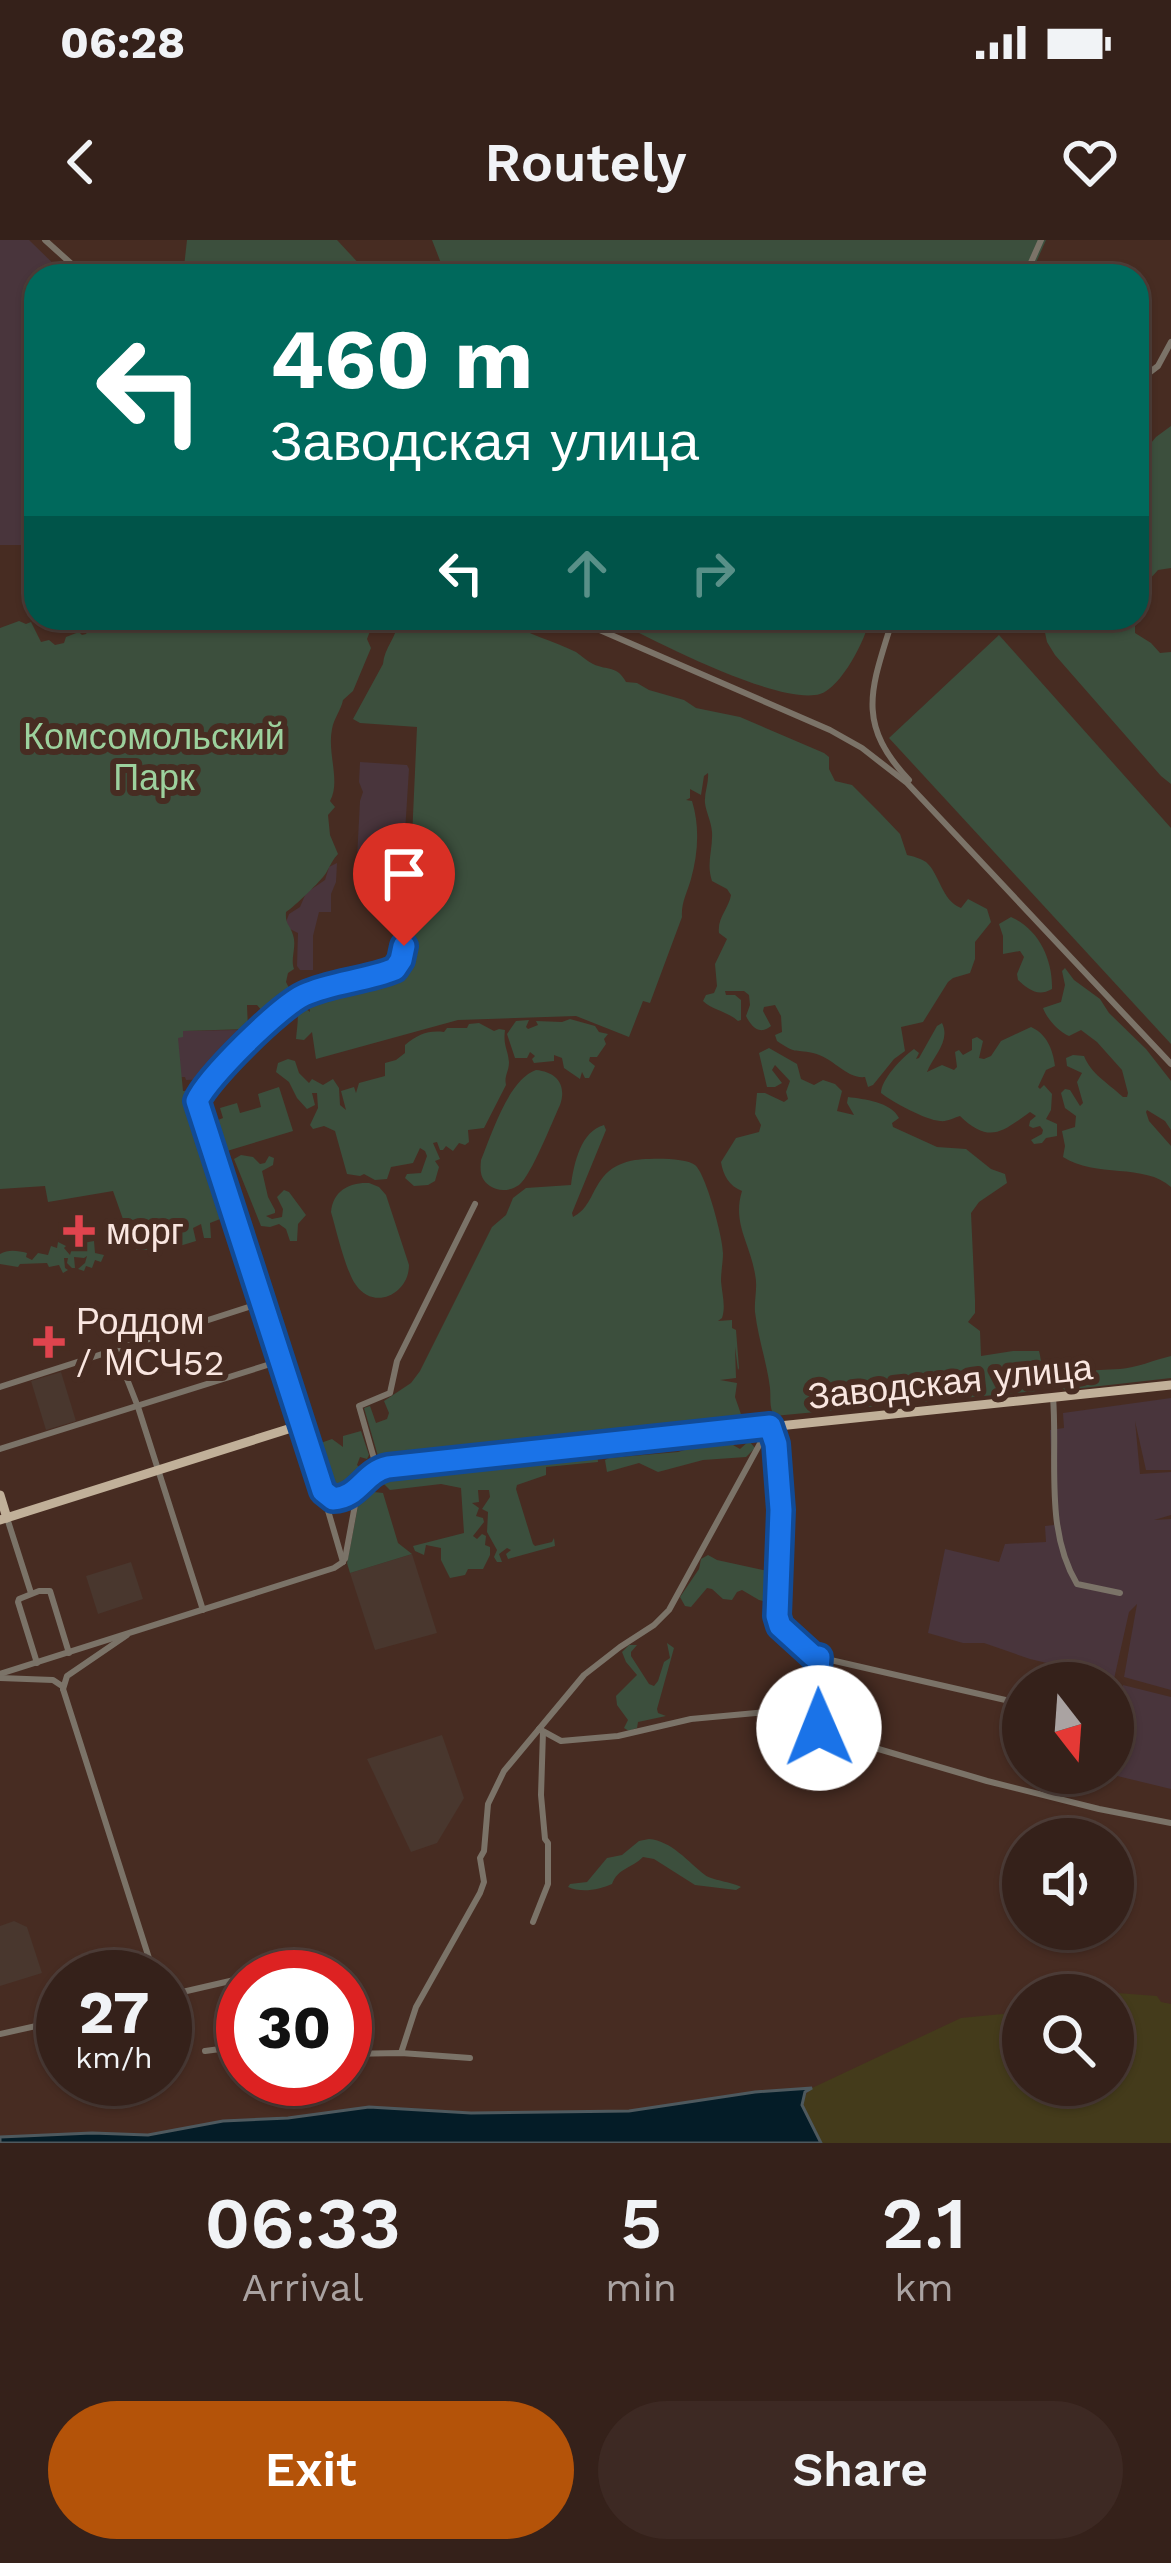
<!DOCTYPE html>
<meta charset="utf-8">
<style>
:root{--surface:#35211a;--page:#3d2923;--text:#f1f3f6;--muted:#aaa3a2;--line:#4f3e39;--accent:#b45309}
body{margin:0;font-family:"Work Sans",sans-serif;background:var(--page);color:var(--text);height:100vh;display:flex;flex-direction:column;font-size:45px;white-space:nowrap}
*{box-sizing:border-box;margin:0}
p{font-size:39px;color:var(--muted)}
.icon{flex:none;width:66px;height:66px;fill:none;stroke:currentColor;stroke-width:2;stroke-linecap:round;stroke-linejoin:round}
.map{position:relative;height:1903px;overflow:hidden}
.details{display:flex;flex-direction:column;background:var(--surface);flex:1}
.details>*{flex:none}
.guide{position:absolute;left:24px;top:24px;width:1125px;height:366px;border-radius:36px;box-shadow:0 3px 9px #0004,0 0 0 3px var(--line);background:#00695c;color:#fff;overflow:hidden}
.needle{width:78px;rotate:163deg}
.fabs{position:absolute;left:1002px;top:1422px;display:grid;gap:24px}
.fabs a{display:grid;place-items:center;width:132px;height:132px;border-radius:50%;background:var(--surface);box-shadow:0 3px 9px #0004,0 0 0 3px var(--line);font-size:60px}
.speed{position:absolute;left:36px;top:1710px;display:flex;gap:24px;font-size:60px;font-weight:700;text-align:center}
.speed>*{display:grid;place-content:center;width:156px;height:156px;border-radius:50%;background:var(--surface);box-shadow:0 3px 9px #0004,0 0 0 3px var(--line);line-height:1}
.speed small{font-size:30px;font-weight:400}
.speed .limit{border:18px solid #d22;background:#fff;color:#111}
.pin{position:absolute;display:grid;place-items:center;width:102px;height:102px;color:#fff;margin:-123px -51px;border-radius:50% 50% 50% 0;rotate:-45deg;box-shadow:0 0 12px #0007}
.pin .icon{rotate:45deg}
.me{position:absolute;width:132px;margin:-66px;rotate:359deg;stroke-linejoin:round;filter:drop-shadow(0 0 9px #0008)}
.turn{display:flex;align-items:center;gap:42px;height:252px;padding:0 48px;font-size:54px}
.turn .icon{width:156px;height:156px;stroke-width:2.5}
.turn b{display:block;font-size:84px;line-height:102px}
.lanes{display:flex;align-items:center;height:114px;padding:0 48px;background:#0003;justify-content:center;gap:60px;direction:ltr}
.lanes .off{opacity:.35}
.eta{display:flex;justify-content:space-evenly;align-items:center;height:204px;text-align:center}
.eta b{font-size:72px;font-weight:600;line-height:84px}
.cta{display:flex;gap:24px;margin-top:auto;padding:24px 48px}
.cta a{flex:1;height:138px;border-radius:72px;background:var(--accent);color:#fff;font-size:48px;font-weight:600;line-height:138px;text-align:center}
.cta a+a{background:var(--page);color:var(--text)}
.status{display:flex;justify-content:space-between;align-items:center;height:84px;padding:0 60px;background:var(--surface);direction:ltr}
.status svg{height:33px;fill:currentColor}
header{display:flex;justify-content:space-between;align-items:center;height:156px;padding:0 48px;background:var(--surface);font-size:54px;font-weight:600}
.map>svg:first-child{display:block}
.industrial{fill:#49353c}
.education{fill:#49372e}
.green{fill:#3c4f3d}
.sand{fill:#443b1b}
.water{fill:#041c27;stroke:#4e595e;stroke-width:3}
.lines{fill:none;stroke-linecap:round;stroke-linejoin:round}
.minor{stroke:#7b7368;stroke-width:6}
.major{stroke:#c1b099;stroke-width:9}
.route-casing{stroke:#114b97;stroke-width:30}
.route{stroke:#1a73e8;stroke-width:21}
.health-dot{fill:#e0444e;stroke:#472c22;stroke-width:4.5}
.labels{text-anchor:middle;stroke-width:12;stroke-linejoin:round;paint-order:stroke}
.park-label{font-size:36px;fill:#9cd19d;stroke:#472c22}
.poi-label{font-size:36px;fill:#f9e6e0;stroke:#472c22;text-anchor:start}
.street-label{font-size:36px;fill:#f9e6e0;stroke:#472c22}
</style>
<div class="status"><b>06:28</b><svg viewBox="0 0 49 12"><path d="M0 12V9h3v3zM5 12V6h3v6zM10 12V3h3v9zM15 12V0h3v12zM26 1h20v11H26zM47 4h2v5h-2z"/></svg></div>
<header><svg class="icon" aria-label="back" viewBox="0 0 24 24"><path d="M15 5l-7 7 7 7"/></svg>Routely<svg class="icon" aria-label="heart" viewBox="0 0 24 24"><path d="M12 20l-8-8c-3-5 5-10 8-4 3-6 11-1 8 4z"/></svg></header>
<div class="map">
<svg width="1171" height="1903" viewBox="0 0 1171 1903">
<rect width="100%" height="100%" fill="#472c22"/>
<g class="industrial">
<path d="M0,0H29L66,36H36V309L35,305H0Z"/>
<path d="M360,522L407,525L409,529L402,640L397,643H361L356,637L360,561L363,552L359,542Z"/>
<path d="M337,623L336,642L331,654V672H319L313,696V730H300L297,726L298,693L288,688L286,682L289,674L300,667L306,653L325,640L329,627Z"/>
<path d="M237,790V799L242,804L223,820L208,839L186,840L185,837H180L177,797L182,791Z"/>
<path d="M1171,1158V1230H1146L1135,1181L1140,1234L1171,1232V1275L1154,1280L1171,1279V1450L1124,1437L1137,1364L1129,1372L1114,1439L1030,1419L984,1403H963L928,1393L945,1309L999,1322L1005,1304L1046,1302L1045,1286L1054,1285L1050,1190L1064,1188L1063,1173Z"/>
<path d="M1123,1445L1171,1457V1549L1105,1533H1113V1491Z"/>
</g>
<g class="education">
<path d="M61,1132L76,1181L46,1190L31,1141Z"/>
<path d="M412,1314L437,1393L375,1410L350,1333Z"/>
<path d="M131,1322L143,1359L98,1374L86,1336Z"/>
<path d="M442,1495L464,1558L437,1603L411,1612L367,1519Z"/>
<path d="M14,1681L27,1687L42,1733L0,1746V1686Z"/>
</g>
<g class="green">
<path d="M187,0H337L363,28L366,36H183Z"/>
<path d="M432,0H1046L1030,36H446Z"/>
<path d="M1171,186V328L1158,330L1137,353V220L1156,197Z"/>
<path d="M85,378H375L367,399L371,408L353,451L343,460C341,470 334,478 332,489C327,514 341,541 330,561L335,567L328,575L330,595L338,614C333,619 330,626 326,633C322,640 294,667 286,672C285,685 290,684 293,695C297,707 290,718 294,729L288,733L286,742L291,752L278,773L263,772L257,765H247L248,789L183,791V797L178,798L183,851H194L233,974L210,983L211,998H204L201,984L193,988L196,1001L173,1008H170L167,991L158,989L149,995L152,1010H136V996L124,982L113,951L48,962L45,946L0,949V388L19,381L26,384L31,382L41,402L49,400L55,405L64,403L66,397L79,392L82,395L86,394L93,383Z"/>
<path d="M406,378L506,379C526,395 552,400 576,412C582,416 587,421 593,424C608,431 617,425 626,442L637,443L649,450L684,460L696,468L740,477L824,513L829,517V529L835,541L852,545L880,573L900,594L907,615C912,616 922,619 926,622C940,634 941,660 961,668L968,659L987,669L991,682L975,702V719L970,733L953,738L948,742L923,782L901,787L905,811L894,819L873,845L868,847L865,837C846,839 833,817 813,813C793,809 796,814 777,801L775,795L782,792L781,776L775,765L764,767L763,771L771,786C759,796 751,786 746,776L750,765L749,755L744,751H725L726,755H735L741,760V780L738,781C727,771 712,770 703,761L706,755L714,753L717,746L715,724L727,699L719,693C717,678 729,668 731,655L727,649L712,641C706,623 713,610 712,592C711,581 706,572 705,563C704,553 709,543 708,533L704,536L701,555L690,549V558L686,560L692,561C700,587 698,614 691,639C687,653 681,663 682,677L650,763L643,761L629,797L576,776L458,780L316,819L312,792L304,800L296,799C297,787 299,778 297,766H303L310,772L308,757L406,731L417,487L360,483L353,479L383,424C384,408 397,397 398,381Z"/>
<path d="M610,378H870C866,399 841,448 820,454C779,466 650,399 610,378Z"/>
<path d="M1042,378H1135V393L1151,403L1160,413L1171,412V544L1161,536L1055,415L1047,402Z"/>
<path d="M999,395L1171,588V804L889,498Z"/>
<path d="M1011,677C1039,689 1053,720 1052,749C1038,757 1029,750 1018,740L1017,734L1024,717L1020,711L1003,714V696L999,684Z"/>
<path d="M1065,728L1074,740L1100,759L1109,773L1146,809L1171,841V890L1165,881L1147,870L1146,872L1149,881L1171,906V947C1145,923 1095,938 1063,917L1065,906L1062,891L1075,887L1076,876L1065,868L1061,853L1065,849L1070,850L1080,866L1083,863L1077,842L1082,833L1067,826L1066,818L1073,815L1084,816C1091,834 1108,843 1123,857H1127L1128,853L1122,830L1097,802L1081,790L1069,796C1058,791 1047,779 1043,768L1061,762L1065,745L1062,731Z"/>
<path d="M570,779L595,786L599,792L608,794L604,799L606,804L597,817H590L589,821L595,826L589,838H585L582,832L580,839L564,828L562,818L554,815V821L534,823L532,819L535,816L530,812L527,818H515L507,794L516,781L529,780L526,787L528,789L538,785L536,781L562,782Z"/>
<path d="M479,783L494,791L499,789L505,790C503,806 508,809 509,822C509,832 504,835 506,845L484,888L468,890L469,902L465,905L459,903L453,911L446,906L443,910H440L437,902L433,903L440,919L435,921L439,927L435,941L428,945L414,946L405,938L407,934L421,933L427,916L425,911L420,908L413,923L391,927L387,939L375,940L364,934L360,936L347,934L335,891L324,886L313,889L310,885L318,868L317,853H312L315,865L307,869L297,858L289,842L276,832L278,823L288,819L295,821L299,833L309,843L312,839L323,845L333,839L339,848L340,865L346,870L341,851L354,847L356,853L359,843L385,836V823L396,820L405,813V805C418,794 429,790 444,792L447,788H467L469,784Z"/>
<path d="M942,783C951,801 933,816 927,832L942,825L954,830L957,827L955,812L959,810L963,815L972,810V799L977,797L983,801L979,818L984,819L991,816L1001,801L1031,787C1047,794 1053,810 1055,826L1046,830L1038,847L1040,849L1044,845L1052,854L1051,870L1046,879L1057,884V896L1046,898L1042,903L1034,904L1031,900L1042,894L1043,890L1040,886L1033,888L1029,886L1030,881L1036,876L1030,872C1003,891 990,905 960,876C953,878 947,882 940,881C926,880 892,862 881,853C881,840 902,817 914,809L919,813L916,819L919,818L937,786Z"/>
<path d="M769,808L797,824L801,839L814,845L823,840L835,844L842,851L837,871L854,875L847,863L848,857C864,859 891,862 899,878L892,883L893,887L937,907L966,909L991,929L1005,934L1007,943L979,962L971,973L975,1060V1073L968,1082L980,1091L981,1116L1013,1111H1039C1042,1122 1044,1142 1036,1151L774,1176C769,1166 771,1159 770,1148C767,1123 758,1098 755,1072C754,1060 758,1047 755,1034C750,1003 732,983 742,951C729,946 723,935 721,922L736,898L759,892L761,885L755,874L757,853H765L784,862L788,859L786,852L790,841L775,825L772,830L782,843L775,847H767L759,813Z"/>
<path d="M536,830C557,832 567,845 560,865C552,882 531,936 519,945C510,951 499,952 490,946C480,939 480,931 481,920C492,893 509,839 536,830Z"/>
<path d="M279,847L293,891L227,911L218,880L223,878L220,868L237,863L240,873L261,867L258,854Z"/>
<path d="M604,885L606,890L572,973L573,977C598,965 590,931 630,921C643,918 685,917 695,925C706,934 723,998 723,1013C723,1022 721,1031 721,1041C722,1054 726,1066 722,1078L718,1081L732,1080V1088L736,1090L739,1128L738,1130L735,1107L736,1138L720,1140L737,1143L735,1157L742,1177L737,1184L380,1223L364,1168L370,1166L376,1183L387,1179L389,1173L384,1161L411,1143L420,1131L492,987L506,975L513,958L526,948L571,945C574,923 581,891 604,885Z"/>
<path d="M241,915L253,917L260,924L265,923L269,916L274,918L273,925L262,931L268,957L275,970V973L266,976L272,979L282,977L283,969L277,957L284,950L289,952L306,975L298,984L297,1001H290L286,989L279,984L270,987L261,986L234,919Z"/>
<path d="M369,943L379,947L386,955L409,1025C409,1054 374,1071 356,1045C346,1032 336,989 331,972C333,951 349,942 369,943Z"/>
<path d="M94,1001L95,1013L104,1015L101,1022L95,1020L92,1028L86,1026L84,1031L78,1029L85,1023L87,1016L84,1018L74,1017L75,1028H72L67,1023L68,1018H64L65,1028L68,1030L63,1033L59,1025L49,1027L47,1023L20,1024L18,1027L0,1024V1014C9,1009 18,1011 27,1013L26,1017L32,1020L38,1013L48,1015L51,1006L57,1008L58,1002L66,1006L64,1008L70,1015L72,1008L82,1010L83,1003Z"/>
<path d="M1171,1116V1138L1065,1150L1054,1141L1057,1134C1078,1131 1099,1130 1120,1129C1136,1128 1154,1120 1171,1116Z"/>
<path d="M361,1191L369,1215L367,1219L360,1217L357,1225L359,1227L348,1249L333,1253L326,1247L312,1206L332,1199L343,1207V1196Z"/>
<path d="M749,1201L755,1208L746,1217L703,1220L658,1232L639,1223L607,1232L605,1220L609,1218L678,1212L701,1205H733L740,1209Z"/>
<path d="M597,1210L598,1222L546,1227V1235L517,1245L516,1249L533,1304L535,1306L552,1302L554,1298L555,1306L508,1319L506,1314L511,1310L507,1308L499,1314L502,1322H497L494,1317L497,1310L487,1292L488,1272L482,1269L490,1257L489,1250H478L479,1262L472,1263L479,1268L476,1276L483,1278L484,1282L473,1296L477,1299L482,1294L486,1296L485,1305L490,1307V1315L483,1329H468L465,1335L450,1338L441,1320V1308L426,1305L424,1315L415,1311L413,1306L464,1293L461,1248L441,1244L390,1250L383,1243L381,1235L382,1232Z"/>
<path d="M365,1251L383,1253L398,1303L412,1314L350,1333L347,1323L359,1261Z"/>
<path d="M708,1315L717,1320L768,1331C775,1339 777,1353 772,1363L759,1360L742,1350L737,1352L732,1360L723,1359L712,1349L707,1348L691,1367L685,1366L680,1357L699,1329L701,1319Z"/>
<path d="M667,1403L674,1408L657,1469L658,1473L666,1476L638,1482L637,1488L629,1491L624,1488L628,1480L617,1465L616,1456L637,1435L626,1422L622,1412L629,1405H637L631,1412V1416L649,1444L654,1446L658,1441L664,1422L670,1418Z"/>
<path d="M649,1599C672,1601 688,1622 705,1635C711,1640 732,1642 741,1647L736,1650L695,1645L654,1619L643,1617C631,1629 618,1628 612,1644C599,1650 581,1653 568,1647L570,1644L587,1642L607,1618L622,1615L639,1601Z"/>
</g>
<path class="sand" d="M1117,1753L1157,1756L1161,1762L1171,1764V1903H821C811,1885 792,1864 812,1848L961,1778L1023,1772V1845H1113L1112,1755Z"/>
<path class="water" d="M812,1848L805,1852L802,1865L821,1903H0V1897L92,1893L148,1895L223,1881L288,1878L369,1867L471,1873L629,1871L755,1852Z"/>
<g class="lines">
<g class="minor">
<path d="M45,0L85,36"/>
<path d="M1025,36L1041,0"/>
<path d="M1137,142L1158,126L1171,102"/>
<path d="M572,378L830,490L862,508L907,543L1171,824"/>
<path d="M893,378C872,447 854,482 909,540"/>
<path d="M194,851L301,1185"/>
<path d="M198,858C212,835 280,766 305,755C333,742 366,741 395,729C407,710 408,679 405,657"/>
<path d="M116,1111L138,1167L203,1370"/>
<path d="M0,1147L261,1063"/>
<path d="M1053,1157C1058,1218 1044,1289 1077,1344L1120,1353"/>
<path d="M772,1189L776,1204L781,1271L782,1295L777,1333L780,1355L777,1375L780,1386L813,1416L1023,1464"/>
<path d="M0,1209L280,1121"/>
<path d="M377,1229L359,1166L390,1153L397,1121L475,964"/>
<path d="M322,1250L343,1322"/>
<path d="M7,1278L31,1353"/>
<path d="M345,1319L358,1249"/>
<path d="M819,1417C817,1442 810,1472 824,1493L987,1541L1099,1569L1171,1583"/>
<path d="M37,1423L18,1362L19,1359L39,1351H50L69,1413"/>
<path d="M0,1434L334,1328L343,1322"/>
<path d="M0,1438L53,1440L62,1446"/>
<path d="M63,1449L155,1737"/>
<path d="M63,1449L67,1436L127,1395"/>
<path d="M539,1489L561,1501L618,1496L691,1479L767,1472L793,1483L819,1488"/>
<path d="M533,1682L548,1644V1603L545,1599L541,1555L543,1492"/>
<path d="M302,1725L308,1737"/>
<path d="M249,1737L310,1723"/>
<path d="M165,1756L243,1738"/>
<path d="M0,1794L63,1780"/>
<path d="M205,1811L243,1806"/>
<path d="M401,1813L416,1767L480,1653L484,1642L480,1618L484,1611L488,1564L504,1531L584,1435L620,1407L654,1385L669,1370L768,1189"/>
<path d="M345,1814L401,1813L470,1818"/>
</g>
<g class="major">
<path d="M0,1255L7,1278"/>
<path d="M0,1280L301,1185L323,1251C351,1277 360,1233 388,1227L1171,1145"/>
</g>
</g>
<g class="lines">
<g class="route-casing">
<path id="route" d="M404,706L401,720L395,729C366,741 332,742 304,755C280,766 207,838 197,861L323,1251L333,1259C359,1258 364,1232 388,1227L770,1186L776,1204L781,1270L777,1376L780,1386L813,1416L819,1417L816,1458L819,1488"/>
</g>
<use href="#route" class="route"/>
</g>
<g class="health-dot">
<path d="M73 973h12v12h12v12h-12v12h-12v-12h-12v-12h12z"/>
<path d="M43 1084h12v12h12v12h-12v12h-12v-12h-12v-12h12z"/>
</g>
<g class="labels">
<g class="park-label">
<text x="154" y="509">Комсомольский<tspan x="154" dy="41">Парк</tspan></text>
</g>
<g class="poi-label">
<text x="106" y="1004">морг</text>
<text x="76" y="1094">Роддом<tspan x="76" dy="41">/ МСЧ52</tspan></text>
</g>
<g class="street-label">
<text transform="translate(950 1141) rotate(-6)" y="13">Заводская улица</text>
</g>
</g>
</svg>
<div class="fabs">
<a><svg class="needle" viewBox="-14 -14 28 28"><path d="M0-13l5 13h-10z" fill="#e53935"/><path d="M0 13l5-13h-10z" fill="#aaa3a2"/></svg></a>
<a><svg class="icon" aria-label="sound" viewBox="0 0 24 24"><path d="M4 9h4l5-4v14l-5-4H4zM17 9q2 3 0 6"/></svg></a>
<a><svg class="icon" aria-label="search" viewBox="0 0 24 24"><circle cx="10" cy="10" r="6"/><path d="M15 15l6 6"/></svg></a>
</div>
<div class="speed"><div>27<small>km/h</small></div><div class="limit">30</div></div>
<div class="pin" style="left:404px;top:706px;background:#d93025"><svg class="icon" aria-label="arrive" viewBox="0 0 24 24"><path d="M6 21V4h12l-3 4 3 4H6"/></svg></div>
<svg class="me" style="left:819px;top:1488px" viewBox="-20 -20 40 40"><circle r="19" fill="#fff"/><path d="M0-13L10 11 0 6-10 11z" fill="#1a73e8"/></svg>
<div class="guide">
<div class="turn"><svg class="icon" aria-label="left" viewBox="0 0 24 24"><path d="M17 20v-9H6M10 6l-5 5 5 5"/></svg><div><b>460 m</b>Заводская улица</div></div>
<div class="lanes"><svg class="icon" aria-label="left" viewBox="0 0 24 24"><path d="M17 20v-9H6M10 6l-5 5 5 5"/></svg><svg class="icon off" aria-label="ahead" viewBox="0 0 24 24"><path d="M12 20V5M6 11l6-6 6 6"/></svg><svg class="icon off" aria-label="right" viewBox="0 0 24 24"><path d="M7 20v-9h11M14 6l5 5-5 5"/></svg></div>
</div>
</div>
<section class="details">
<div class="eta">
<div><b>06:33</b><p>Arrival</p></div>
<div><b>5</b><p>min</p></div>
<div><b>2.1</b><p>km</p></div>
</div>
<div class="cta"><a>Exit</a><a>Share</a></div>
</section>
